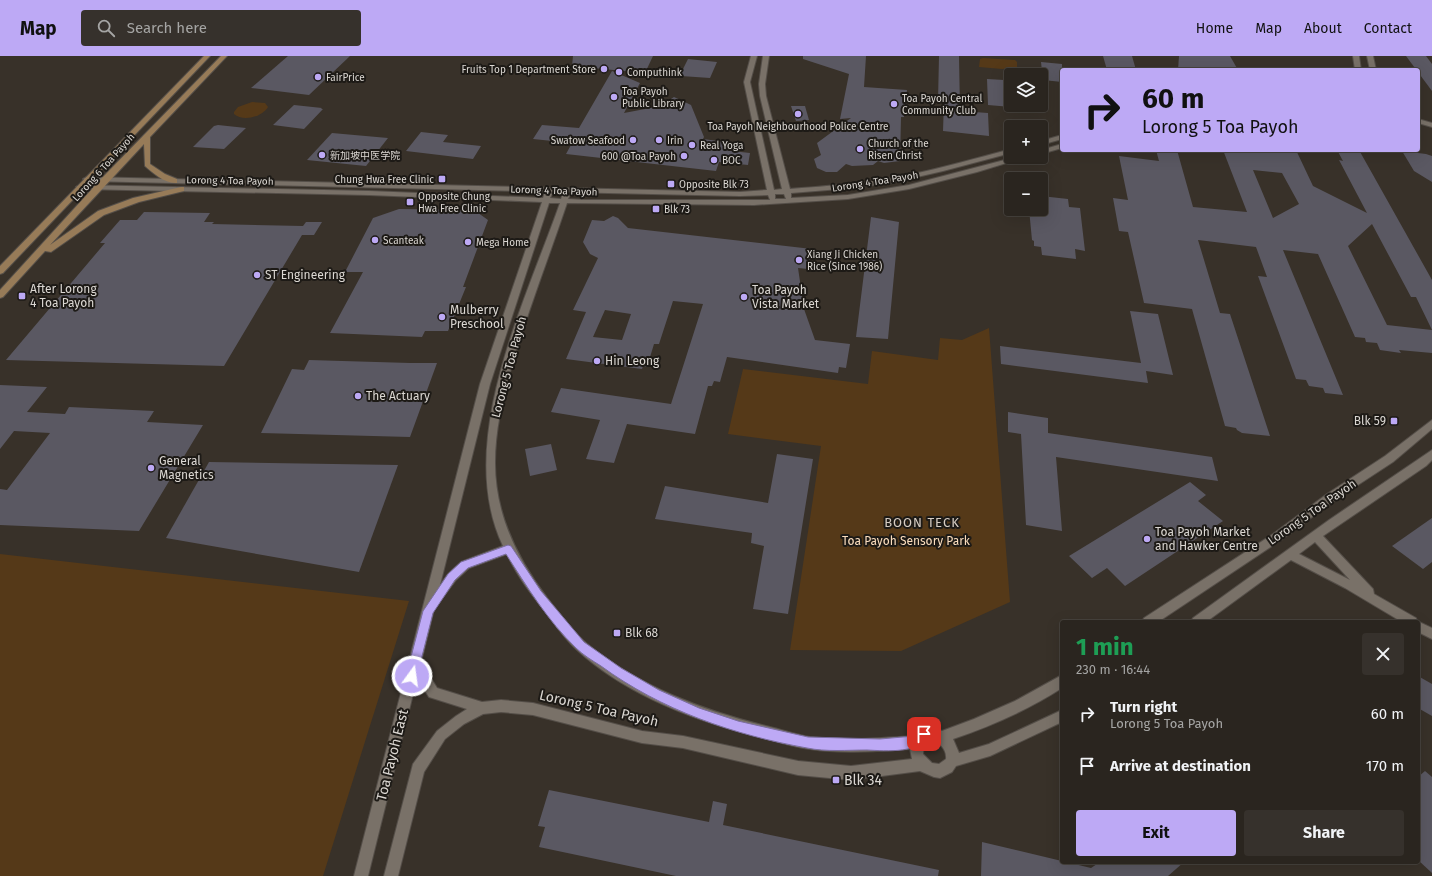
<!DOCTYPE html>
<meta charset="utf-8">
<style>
:root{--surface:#2a251f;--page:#36312c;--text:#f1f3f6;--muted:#a5a5a4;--line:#46423d;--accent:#bda9f5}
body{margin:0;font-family:"Fira Sans","Noto Sans SC",sans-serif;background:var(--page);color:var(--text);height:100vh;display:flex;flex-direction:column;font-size:15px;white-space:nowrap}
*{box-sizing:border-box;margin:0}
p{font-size:13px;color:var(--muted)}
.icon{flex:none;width:22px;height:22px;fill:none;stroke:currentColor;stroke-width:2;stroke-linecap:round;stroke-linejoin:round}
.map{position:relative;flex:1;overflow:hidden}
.drawer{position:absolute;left:1060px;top:564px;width:360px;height:244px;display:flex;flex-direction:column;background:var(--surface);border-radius:4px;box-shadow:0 4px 16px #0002,0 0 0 1px var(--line)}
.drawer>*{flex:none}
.top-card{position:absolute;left:1060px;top:12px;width:360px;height:84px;border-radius:4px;box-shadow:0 4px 16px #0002,0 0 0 1px var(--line);background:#bda9f5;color:#111;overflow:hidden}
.tools{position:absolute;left:1004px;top:12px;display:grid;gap:8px}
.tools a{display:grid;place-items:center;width:44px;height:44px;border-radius:4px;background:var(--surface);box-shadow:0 4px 16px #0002,0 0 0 1px var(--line);font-size:20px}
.pin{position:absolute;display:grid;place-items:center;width:34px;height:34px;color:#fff;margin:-17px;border-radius:8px;box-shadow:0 2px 6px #0006}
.me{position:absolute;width:44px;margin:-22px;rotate:14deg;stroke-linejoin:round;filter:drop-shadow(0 0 3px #0008)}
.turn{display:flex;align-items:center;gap:14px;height:84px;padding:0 16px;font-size:18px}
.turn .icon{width:52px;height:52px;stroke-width:2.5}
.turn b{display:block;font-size:28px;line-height:34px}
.round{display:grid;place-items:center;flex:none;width:42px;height:42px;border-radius:4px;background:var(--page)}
.summary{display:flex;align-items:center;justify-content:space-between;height:68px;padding:0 16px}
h1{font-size:24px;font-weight:700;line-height:30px;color:#1e9e55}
.primary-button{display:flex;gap:8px;margin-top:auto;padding:8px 16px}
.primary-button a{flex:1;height:46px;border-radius:4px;background:var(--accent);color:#111;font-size:16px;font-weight:700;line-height:46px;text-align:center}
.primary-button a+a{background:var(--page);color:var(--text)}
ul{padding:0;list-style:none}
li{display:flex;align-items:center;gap:12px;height:52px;padding:0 16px}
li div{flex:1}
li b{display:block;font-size:15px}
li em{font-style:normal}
header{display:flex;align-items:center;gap:24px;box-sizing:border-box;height:56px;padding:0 20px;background:var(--accent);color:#111}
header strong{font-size:19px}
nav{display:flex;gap:22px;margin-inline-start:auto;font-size:14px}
.search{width:280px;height:36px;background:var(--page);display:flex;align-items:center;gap:10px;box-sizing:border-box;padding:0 14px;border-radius:4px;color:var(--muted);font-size:15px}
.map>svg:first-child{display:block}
.green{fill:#553918}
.building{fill:#5a5862;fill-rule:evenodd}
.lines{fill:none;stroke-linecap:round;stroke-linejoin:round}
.minor-casing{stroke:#544e48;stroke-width:2}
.secondary-casing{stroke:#544e48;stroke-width:2}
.minor{fill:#797168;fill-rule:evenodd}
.secondary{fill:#977b58;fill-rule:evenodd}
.route{fill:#bda9f5;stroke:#7b6e9f}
.poi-dot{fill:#bda9f5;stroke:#1d1a16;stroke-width:1.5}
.labels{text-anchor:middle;stroke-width:4;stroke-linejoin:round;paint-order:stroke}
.far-poi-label{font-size:10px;fill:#dbd7d2;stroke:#1d1a16;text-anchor:start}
.far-street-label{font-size:10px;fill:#dbd7d2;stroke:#1d1a16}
.poi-label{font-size:12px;fill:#dbd7d2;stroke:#1d1a16;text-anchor:start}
.street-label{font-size:12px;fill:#dbd7d2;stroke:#1d1a16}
.park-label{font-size:12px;fill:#fcdebe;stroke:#1d1a16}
.neighbourhood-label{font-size:13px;letter-spacing:1px;fill:#d7cdc3;stroke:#1d1a16}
.near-street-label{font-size:14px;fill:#dbd7d2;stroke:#1d1a16}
.near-poi-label{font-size:14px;fill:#dbd7d2;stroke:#1d1a16;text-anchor:start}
</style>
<header>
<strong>Map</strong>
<div class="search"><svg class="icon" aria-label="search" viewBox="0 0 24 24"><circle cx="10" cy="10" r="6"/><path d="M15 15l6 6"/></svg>Search here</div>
<nav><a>Home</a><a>Map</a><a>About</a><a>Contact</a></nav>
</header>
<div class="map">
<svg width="1432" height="820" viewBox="0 0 1432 820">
<rect width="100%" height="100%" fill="#383129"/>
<g class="green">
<path d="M983,2L1015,4L1017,6V12L1002,13L979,11L980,3Z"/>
<path d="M252,46L265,47L268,51C262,61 243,66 234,58V56L238,51Z"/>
<path d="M989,272L1010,546L901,595L790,594L821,390L728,378L743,313L868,328L872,295L938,304L940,282L962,284Z"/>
<path d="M0,498L409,545L323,820H0Z"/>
</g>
<g class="building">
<path d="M288,0H350L309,39L251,32Z"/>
<path d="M573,0H653L645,17L572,10Z"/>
<path d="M803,0H866L864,31L907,34L904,61H901L900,105L884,107L878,105L873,109L852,110L846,108L837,116H826L817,112L814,103L821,99L817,87L851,62L840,63L849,18L803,3Z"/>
<path d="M939,0H959L960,55L988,57L989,80L943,75L944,45H938Z"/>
<path d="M1103,0H1132L1136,14H1107Z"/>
<path d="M1179,0H1230L1238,14H1178Z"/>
<path d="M1406,0H1426L1432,8V35Z"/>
<path d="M688,3L717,6L710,22L681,20L680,19Z"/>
<path d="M1041,6L1062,8V26L1043,24Z"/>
<path d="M612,15L640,27L624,57L666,49L668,45L674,41L691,49L704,81L703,83L726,86L723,94L750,97L748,109L719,106L716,115L566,98L572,87L533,83L542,69L579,72Z"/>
<path d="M987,23L1004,24V30L1011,31V51L988,49Z"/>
<path d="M294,49L322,52L321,53H323L304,73L273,69Z"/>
<path d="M791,50H805L809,64L796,65Z"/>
<path d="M218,69L246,72L224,93L193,91L214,70Z"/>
<path d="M421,76L448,79L443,86L481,90L473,103L406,95Z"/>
<path d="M332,77L388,82L366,110L307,104Z"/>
<path d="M1156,94H1177L1193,151L1247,156L1223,94H1296L1313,130L1367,157L1339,104L1343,105L1337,94H1359L1432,224V274L1416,241H1411L1372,168L1348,190L1387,269L1432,274V297L1399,294L1401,297L1380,294L1377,287L1366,286L1365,282L1355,281L1318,198L1283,194L1343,339L1325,337L1323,332L1309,330L1306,324L1296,323L1258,220L1267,221L1256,191L1198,184L1220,257L1230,258L1270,380L1242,377L1237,374L1236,372L1225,370L1192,253L1144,247L1128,176L1119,175L1113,142L1128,144L1119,100L1159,105ZM1253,114L1282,117L1299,148L1273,162Z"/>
<path d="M1402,95L1426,98L1432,100V126L1414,115Z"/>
<path d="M1041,140L1068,143L1069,151L1080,152L1085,195L1075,193L1076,203L1042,199L1041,191L1034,190V185L1032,184L1029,153H1041Z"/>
<path d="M399,153L474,154L488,164L463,231H466L448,275H425L422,281L330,277L363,216H345L373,162Z"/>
<path d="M144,156L210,157L204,166H214L212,168L303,170L306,166H322L314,179H302L224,310L6,304L105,187H100L120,164H137Z"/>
<path d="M613,160L618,162L628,172L812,193L808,213L798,212L804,253L815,284L850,288L846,312L839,311L838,317L727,301L720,326L714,325L712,330H708L695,378L627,368L614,407L586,403L600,364L551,356L561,332L671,348L703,248L673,245L659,288H654L647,311L643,310L642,313L566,303L586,256L573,254L598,202L590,198L583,186L592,164L604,165ZM605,254L631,258L622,284L593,281Z"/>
<path d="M871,161L899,166L888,283L856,281Z"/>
<path d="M1130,255L1158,258L1173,319L1146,315L1148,327L1001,308L1000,290L1141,307Z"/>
<path d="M309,304L410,307H437L410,381L261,377L292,313L304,314Z"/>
<path d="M0,329L47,331L27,356L65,358L69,351L154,355L147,366L203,369L139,475L0,469V433L7,434L50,377L14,375L0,393Z"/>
<path d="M1008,356L1048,362V377L1212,401L1218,425L1056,401L1062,475L1026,469L1021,378L1008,376Z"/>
<path d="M551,388L557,414L530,420L525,393Z"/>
<path d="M777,398L813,403L788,558L753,553L764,490L751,487L752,477L655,463L665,430L768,447Z"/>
<path d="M209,406L398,409L359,516L166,482Z"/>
<path d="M1190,426L1206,439L1198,445L1223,465L1125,530L1107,512L1092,522L1069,500Z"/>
<path d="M1432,462V506L1423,513L1392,490Z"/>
<path d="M1418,620L1432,628V660L1418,652Z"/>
<path d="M1425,715L1432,721V817L1418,804V721Z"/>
<path d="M549,734L709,766L713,745L727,748L723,769L939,814L938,820H676L539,791L545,771L538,770Z"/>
<path d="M982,786L1091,812L1100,806H1184L1168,820H981Z"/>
</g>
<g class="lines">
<g class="minor-casing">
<g id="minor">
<path d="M751,0H757L750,26L774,134L782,133L760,40L759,28L763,0H769L765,28L766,40L790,133C829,130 869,127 908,119C943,112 977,102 1011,93V97L943,115L891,127L840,133L791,137V142L848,139L909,129L1016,101H1026L977,116L909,133L848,143L754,149L567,147C549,201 528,254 512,309C503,341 495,373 495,407C495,458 517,503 548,543C560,558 572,575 586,587C639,631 704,655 770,671C783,674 796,679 810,681C844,685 880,682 914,680L916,677L930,671L942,675L974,663L1015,645L1062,619V632C1028,654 991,670 953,683L959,697L989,688L1062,654V666L990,700L956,710L952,716L940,722L934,721L920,715L851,724L798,719L683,692L642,687L533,659L501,656L483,658L464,668L445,683L424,716L398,820H384L413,708L437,675L456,660L467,653L429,641L417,622L368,820H354L480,328L542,146L369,139L80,133L76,131L80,129L369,135L543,142L545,136H548L552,138L550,142L561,143L563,137H566L570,139L568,143L585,144H770L768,139L740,140L87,125L83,123L87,121L740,136L767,134L744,26ZM775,138H784L786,143H775ZM549,147H560C525,247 454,387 503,490L461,506L448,518L440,529L490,328ZM507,498C517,520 532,539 547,558C556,570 565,583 576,593C626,639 695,665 760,681C776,685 793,691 810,693C843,698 877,695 910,693L912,703L851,710L798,705L683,680L642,675L533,647L501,644L482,646L437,632L421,606L434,553L456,524L469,512ZM930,683C939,686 947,693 946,703L939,708L932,707L923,698L924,686Z"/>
<path d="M1353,0H1359L1361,14H1355Z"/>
<path d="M1367,0H1373L1376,14H1370Z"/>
<path d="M1418,63L1432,67V71L1418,67Z"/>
<path d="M1062,79V83L1041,89V85Z"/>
<path d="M1062,88V92L1041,98V94Z"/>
<path d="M1432,364V373L1393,406L1335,444L1281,484L1158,566H1142L1144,562L1273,478L1327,438L1385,400Z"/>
<path d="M1432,394V404L1426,410L1323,480L1373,533L1374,538L1416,562L1417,565L1432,572V583L1418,576V566H1402L1345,532L1291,504L1206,566H1191L1193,562L1329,464ZM1315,486L1350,524L1299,498Z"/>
</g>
</g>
<g class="secondary-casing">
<g id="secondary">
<path d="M204,0H210L3,217L0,218V210Z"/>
<path d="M221,0H227L150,81V108L165,118L177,123V127C165,128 153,117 145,110L144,88L50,189L98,155L133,142L181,131H184V135L139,146L104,159L51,196L45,195L3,241L0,242V234L103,121Z"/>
</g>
</g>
<use href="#minor" class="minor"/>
<use href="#secondary" class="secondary"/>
</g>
<path class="route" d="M508,489L511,490L541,535L584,586L621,612L659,634L699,652L738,665L808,681L880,683L914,680L924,672L929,674L930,678C922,698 886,695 867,694C848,694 826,696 807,692C734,679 661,654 601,610C593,605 583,599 576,592C548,565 527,531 506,498L468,512L455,524L433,557L416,624L412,625L408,624L406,620L423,555L448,518L461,506Z"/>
<g class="poi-dot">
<circle cx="604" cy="13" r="4"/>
<circle cx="619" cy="16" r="4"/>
<circle cx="318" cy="21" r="4"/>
<circle cx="614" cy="41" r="4"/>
<circle cx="894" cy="48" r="4"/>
<circle cx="798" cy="58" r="4"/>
<circle cx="633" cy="84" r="4"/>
<circle cx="659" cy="84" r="4"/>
<circle cx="692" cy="89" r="4"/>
<circle cx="860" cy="93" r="4"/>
<circle cx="322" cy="99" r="4"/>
<circle cx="684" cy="100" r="4"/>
<circle cx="714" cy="104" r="4"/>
<rect x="438" y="119" width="8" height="8" rx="2"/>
<rect x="667" y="124" width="8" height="8" rx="2"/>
<rect x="406" y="142" width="8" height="8" rx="2"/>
<rect x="652" y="149" width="8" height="8" rx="2"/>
<circle cx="375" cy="184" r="4"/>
<circle cx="468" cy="186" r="4"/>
<circle cx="799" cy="204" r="4"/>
<circle cx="257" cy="219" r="4"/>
<rect x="18" y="236" width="8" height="8" rx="2"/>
<circle cx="744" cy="241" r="4"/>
<circle cx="442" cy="261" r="4"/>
<circle cx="597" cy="305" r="4"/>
<circle cx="358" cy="340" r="4"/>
<rect x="1390" y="361" width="8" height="8" rx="2"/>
<circle cx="151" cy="412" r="4"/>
<circle cx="1147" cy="483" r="4"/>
<rect x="613" y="573" width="8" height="8" rx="2"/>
<rect x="832" y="720" width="8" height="8" rx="2"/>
</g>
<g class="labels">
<g class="far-poi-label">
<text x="596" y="17" text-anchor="end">Fruits Top 1 Department Store</text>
<text x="627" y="20">Computhink</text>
<text x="326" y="25">FairPrice</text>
<text x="622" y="39">Toa Payoh<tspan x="622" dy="12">Public Library</tspan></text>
<text x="902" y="46">Toa Payoh Central<tspan x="902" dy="12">Community Club</tspan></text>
<text x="798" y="74" text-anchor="middle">Toa Payoh Neighbourhood Police Centre</text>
<text x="625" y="88" text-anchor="end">Swatow Seafood</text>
<text x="667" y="88">Irin</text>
<text x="868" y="91">Church of the<tspan x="868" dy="12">Risen Christ</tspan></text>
<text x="700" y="93">Real Yoga</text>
<text x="330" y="103">新加坡中医学院</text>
<text x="676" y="104" text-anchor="end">600 @Toa Payoh</text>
<text x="722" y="108">BOC</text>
<text x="434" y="127" text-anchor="end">Chung Hwa Free Clinic</text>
<text x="679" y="132">Opposite Blk 73</text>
<text x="418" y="144">Opposite Chung<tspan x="418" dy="12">Hwa Free Clinic</tspan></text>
<text x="664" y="157">Blk 73</text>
<text x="383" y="188">Scanteak</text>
<text x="476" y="190">Mega Home</text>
<text x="807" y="202">Xiang Ji Chicken<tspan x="807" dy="12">Rice (Since 1986)</tspan></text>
</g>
<g class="far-street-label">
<text transform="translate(103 111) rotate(-48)" y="4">Lorong 6 Toa Payoh</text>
<text transform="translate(230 124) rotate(1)" y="4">Lorong 4 Toa Payoh</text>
<text transform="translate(875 125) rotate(-9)" y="4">Lorong 4 Toa Payoh</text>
<text transform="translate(554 134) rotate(2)" y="4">Lorong 4 Toa Payoh</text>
</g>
<g class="poi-label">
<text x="265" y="223">ST Engineering</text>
<text x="30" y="237">After Lorong<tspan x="30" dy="14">4 Toa Payoh</tspan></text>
<text x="752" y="238">Toa Payoh<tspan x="752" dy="14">Vista Market</tspan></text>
<text x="450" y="258">Mulberry<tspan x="450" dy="14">Preschool</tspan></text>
<text x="605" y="309">Hin Leong</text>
<text x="366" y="344">The Actuary</text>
<text x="1386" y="369" text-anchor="end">Blk 59</text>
<text x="159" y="409">General<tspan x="159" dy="14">Magnetics</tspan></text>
<text x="1155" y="480">Toa Payoh Market<tspan x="1155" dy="14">and Hawker Centre</tspan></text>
<text x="625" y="581">Blk 68</text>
</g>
<g class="street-label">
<text transform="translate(509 311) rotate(-75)" y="4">Lorong 5 Toa Payoh</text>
<text transform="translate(1312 456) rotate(-35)" y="4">Lorong 5 Toa Payoh</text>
</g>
<g class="park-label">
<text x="906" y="489">Toa Payoh Sensory Park</text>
</g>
<g class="neighbourhood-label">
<text x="922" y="471">BOON TECK</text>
</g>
<g class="near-street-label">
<text transform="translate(599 652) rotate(13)" y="5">Lorong 5 Toa Payoh</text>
<text transform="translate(392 699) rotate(-76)" y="5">Toa Payoh East</text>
</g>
<g class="near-poi-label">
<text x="844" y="729">Blk 34</text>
</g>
</g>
</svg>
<div class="tools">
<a><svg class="icon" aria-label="layers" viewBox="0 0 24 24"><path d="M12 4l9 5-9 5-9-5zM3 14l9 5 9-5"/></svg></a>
<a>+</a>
<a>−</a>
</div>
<div class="pin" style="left:924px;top:678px;background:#d93025"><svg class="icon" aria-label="arrive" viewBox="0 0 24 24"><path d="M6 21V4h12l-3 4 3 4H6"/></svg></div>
<svg class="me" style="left:412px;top:620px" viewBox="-20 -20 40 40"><circle r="17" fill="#bda9f5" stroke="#fff" stroke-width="3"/><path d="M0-11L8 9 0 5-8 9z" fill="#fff"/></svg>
<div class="top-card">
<div class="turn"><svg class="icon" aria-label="right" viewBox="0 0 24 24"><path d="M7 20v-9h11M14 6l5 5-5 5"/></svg><div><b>60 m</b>Lorong 5 Toa Payoh</div></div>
</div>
<section class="drawer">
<div class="summary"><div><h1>1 min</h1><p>230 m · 16:44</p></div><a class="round"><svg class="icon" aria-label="close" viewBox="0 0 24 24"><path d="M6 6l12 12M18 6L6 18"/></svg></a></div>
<ul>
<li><svg class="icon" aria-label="right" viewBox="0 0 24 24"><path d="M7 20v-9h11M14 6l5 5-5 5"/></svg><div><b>Turn right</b><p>Lorong 5 Toa Payoh</p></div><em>60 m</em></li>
<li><svg class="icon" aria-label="arrive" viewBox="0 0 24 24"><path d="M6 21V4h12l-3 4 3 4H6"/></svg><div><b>Arrive at destination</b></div><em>170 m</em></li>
</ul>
<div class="primary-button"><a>Exit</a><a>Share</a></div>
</section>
</div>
